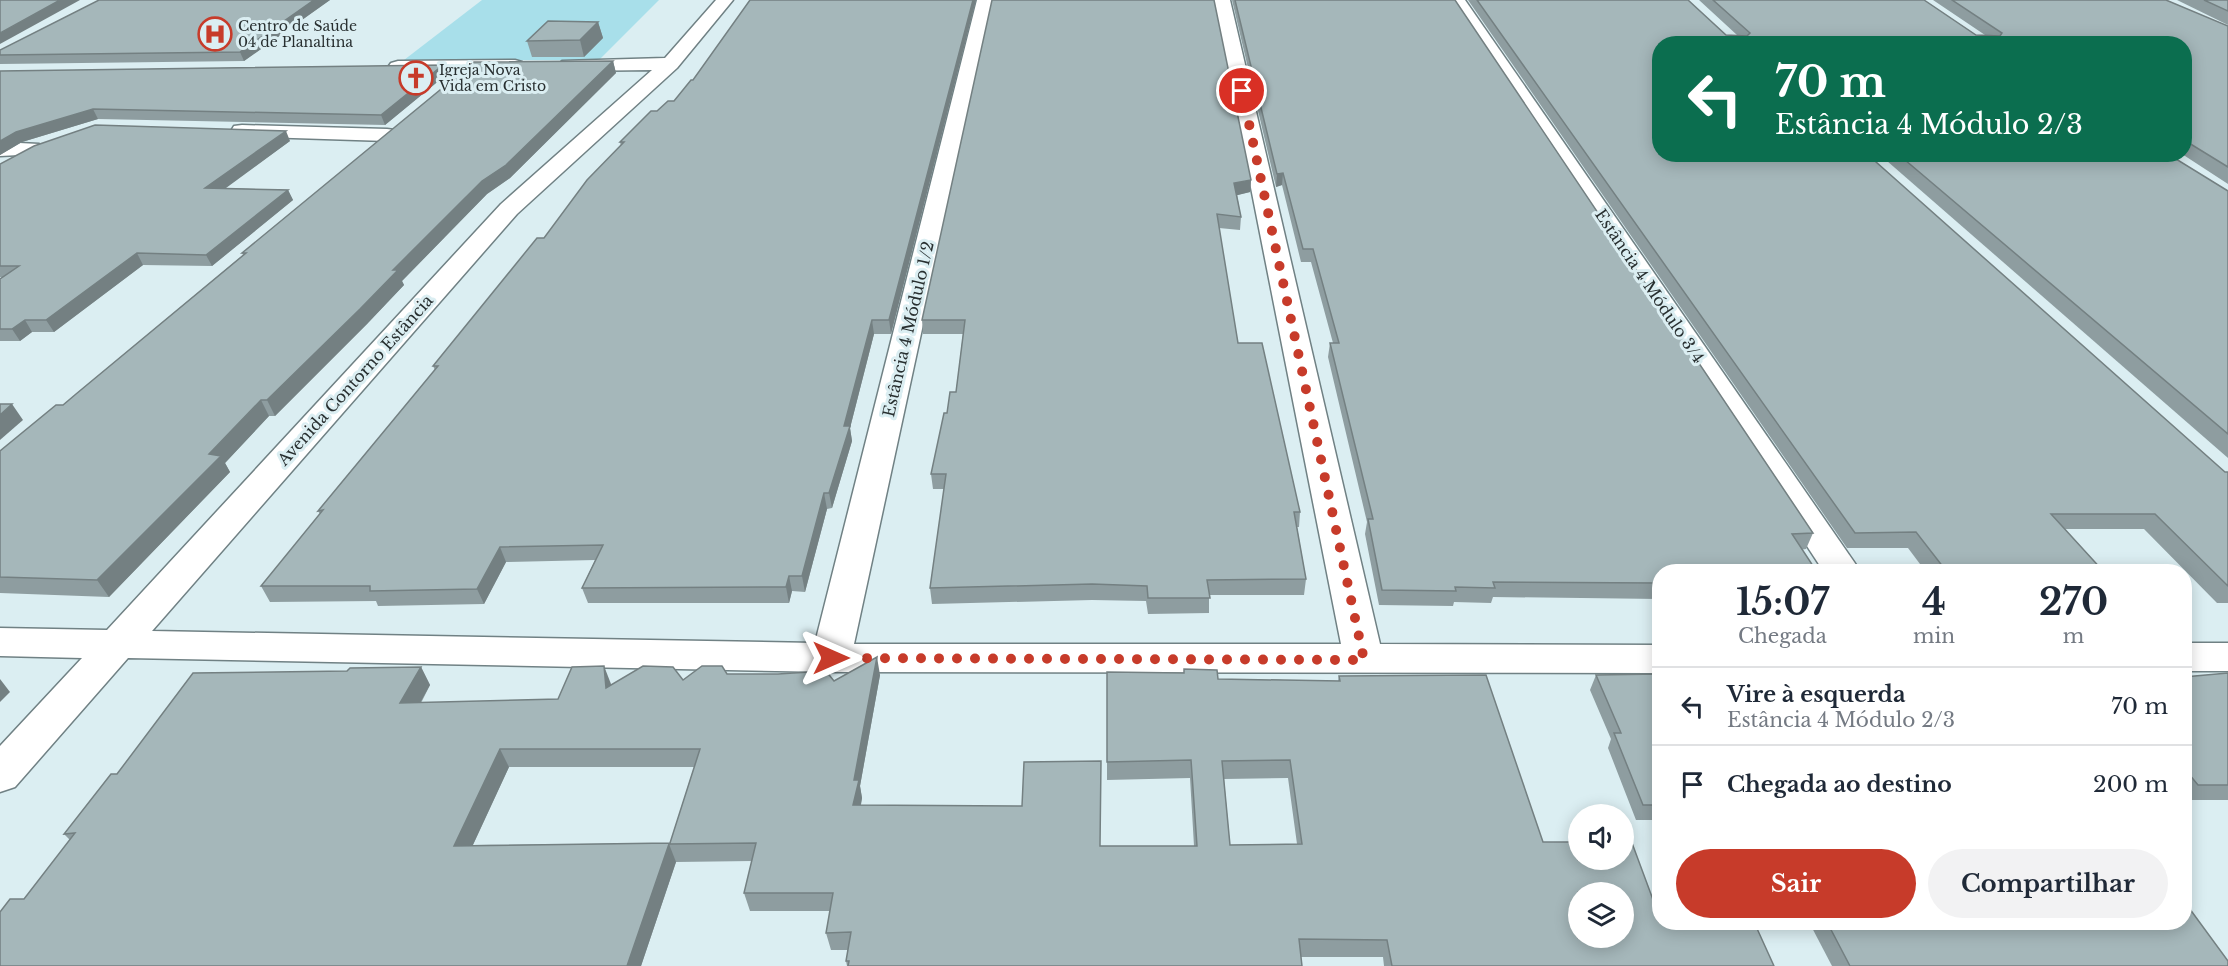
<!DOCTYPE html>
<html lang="pt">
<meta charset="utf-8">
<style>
:root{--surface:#fff;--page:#f2f2f3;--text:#1f2937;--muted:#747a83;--line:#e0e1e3;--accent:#c73b2a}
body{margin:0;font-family:"Libre Baskerville",serif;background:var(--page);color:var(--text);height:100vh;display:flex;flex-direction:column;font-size:22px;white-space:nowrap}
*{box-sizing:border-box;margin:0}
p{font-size:20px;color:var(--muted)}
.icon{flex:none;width:33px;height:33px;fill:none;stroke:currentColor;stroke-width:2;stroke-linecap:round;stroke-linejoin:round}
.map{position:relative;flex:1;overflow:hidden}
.sheet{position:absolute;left:1652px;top:564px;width:540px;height:366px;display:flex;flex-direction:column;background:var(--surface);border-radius:24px;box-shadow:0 3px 15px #0003}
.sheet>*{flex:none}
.banner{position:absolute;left:1652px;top:36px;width:540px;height:126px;border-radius:24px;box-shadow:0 3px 15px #0003;background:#0b6e4f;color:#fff;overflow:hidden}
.controls{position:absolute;left:1568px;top:804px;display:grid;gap:12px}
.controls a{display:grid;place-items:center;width:66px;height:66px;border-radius:50%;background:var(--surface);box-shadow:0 3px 15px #0003;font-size:30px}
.pin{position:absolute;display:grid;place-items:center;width:51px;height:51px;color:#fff;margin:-26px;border:3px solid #fff;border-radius:50%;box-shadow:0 2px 6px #0007}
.me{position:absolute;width:66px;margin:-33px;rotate:90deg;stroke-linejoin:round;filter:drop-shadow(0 0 4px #0008)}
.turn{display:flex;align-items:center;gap:21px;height:126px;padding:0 24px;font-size:27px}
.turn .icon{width:78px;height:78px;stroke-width:2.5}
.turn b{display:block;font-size:42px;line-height:51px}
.eta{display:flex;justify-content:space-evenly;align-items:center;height:102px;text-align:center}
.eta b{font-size:36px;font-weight:800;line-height:42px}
.cta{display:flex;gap:12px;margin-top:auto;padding:12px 24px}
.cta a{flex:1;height:69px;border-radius:36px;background:var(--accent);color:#fff;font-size:24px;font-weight:800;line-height:69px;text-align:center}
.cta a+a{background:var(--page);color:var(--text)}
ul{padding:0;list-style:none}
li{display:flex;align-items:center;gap:18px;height:78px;padding:0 24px;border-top:2px solid var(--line)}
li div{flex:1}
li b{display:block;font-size:22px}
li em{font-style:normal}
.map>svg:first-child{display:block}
.green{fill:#a8dfea}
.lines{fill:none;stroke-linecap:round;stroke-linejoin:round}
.minor-casing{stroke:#708184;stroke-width:3}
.minor{fill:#fff;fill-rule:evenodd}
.wall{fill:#8e9da0;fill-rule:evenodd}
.shaded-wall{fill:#748082}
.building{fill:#a5b7ba;stroke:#748082;stroke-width:1.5;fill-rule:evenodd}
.route{stroke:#c73b2a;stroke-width:10;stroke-dasharray:0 18}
.labels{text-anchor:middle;stroke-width:6;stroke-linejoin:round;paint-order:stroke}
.far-poi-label{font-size:14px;fill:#282f30;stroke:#dbeef2;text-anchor:start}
.street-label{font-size:16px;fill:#282f30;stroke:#dbeef2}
</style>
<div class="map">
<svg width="2228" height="966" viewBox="0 0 2228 966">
<rect width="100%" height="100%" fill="#dbeef2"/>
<path class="green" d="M482,0H659L599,60H404Z"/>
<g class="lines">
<g class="minor-casing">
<g id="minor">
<path d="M716,0H733L677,68L517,214L152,631L815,643L977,0H993L854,644H1341L1214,0H1230L1380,644L1659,645V673L831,672L128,658L15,787L0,792V746L82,658L0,656V628L107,630L501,204L652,70L569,71L562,69L559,65L562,61L665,58Z"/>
<path d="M1449,0H1465L1861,572H1824Z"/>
<path d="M515,60L522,62L525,66L522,70L398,73L391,71L388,67L391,63L398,61Z"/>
<path d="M242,125L387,129L395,130L398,135L395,140L387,141L234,136L231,131L234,126Z"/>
<path d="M0,142L39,144L42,149L39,154L0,156Z"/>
<rect x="2184" y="643" width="44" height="28"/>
</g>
</g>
<use href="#minor" class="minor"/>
</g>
<g class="wall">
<path d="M99,0H330L244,61L0,64V50Z"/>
<path d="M976,0L891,334H874L850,428L852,441L832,508L827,509L805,592L792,591L789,603H588L582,588L595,560L506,562L484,604L378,606L376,601L270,602L261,586L320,514L318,511L435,370L433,366L544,238L621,146L620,142L657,111L674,101L693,80Z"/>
<path d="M1232,0H1455L1813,533L1806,549L1659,572V599L1493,597L1491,603L1454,602L1453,606L1379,605L1365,534L1367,522L1328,357L1330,343H1333L1311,262H1301L1282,185L1276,187Z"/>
<path d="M1468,0H1688L1726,35H1737L1699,0H1924L1976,35H1985L1933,0H2166L2228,26V184L2182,154H2184V44H1659L2225,472H2228V603H2217L2144,529H2065L2104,572H1926L1908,548H1847Z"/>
<path d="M2177,0H2228V25Z"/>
<path d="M598,22L603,38L584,57H532L527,41Z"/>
<path d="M613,61L616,73L510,178L487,194L402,281L404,285L367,324L275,416H269L225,463L230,472L109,597L0,593V451L63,405L243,255L242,253Z"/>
<path d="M443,65L447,74L385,125L98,119L22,142L0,155V71Z"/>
<path d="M290,141L225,188L288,190L293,200L212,266L143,265L54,332H32L20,341H0V279L3,277H0V164Z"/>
<path d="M1879,154H2168L2228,191V458Z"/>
<path d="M1251,180L1250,192L1237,195L1241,217L1240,230L1219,228L1238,343L1300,512L1299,527H1297L1306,579L1304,595H1209V613L1148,614L1146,601L1092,600L932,604L930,588L944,489H933L931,474L947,413L956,392L963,334H923L922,320Z"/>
<path d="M421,667L430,685L421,703L558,699L611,685L683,680L727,674L834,681L880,675L860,786L862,798L861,805L1100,846H1194L1190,778L1107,780V672L1184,673V669L1218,679L1338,681L1339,676L1543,842L1655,905L1774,966H1384L1383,957H1301L1302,966H847L846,961L848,950H831L826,933L830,911H750L744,893L752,861L676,862L641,966H0L70,840L64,834L117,774L347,671ZM509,767H694L670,843L473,845ZM1288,778L1297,844L1230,845L1224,779Z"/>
<path d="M2228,673V800H2185L2184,799V677Z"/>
<path d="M1659,674V820H1636L1608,748L1611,739L1590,690L1596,675Z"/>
<path d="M1809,922H2184L2228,966H1832Z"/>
</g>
<g class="shaded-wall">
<path d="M60,0H80L0,44V33Z"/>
<path d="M314,0H330L244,61L240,52Z"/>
<path d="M973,0H976L891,334L889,320Z"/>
<path d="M598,22L603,38L584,57L580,40Z"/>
<path d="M613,61L616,73L510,178L487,194L402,281L404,285L367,324L275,416L267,400L393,270L482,181Z"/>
<path d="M443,65L447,74L385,125L381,115Z"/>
<path d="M93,109L98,119L22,142L0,155V141L16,132Z"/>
<path d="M286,131L290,141L211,199L205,188Z"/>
<path d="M1283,173L1282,185L1276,187L1277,174Z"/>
<path d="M1251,180L1250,192L1234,196V183Z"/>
<path d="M288,190L293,200L212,266L206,255Z"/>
<path d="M137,253L143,265L54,332L46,320Z"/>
<path d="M25,320L32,332L20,341L12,329Z"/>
<path d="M872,320L874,334L850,428L852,441L832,508L829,493L844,426Z"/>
<path d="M261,400L269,416L225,463L230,472L109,597L97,580L209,454Z"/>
<path d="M12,404L23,420L0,440V415Z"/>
<path d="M824,493L827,509L805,592L802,576Z"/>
<path d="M500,547L506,562L484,604L477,589Z"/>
<path d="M789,576L792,591L789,603L786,587Z"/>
<path d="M877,657L880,675L860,786L862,798L857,823L853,805L854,780Z"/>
<path d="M604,666L611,684L613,706L606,688Z"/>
<path d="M421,667L430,685L410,721L400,703Z"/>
<path d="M0,679L10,692L0,702Z"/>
<path d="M500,749L509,767L464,864L454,846Z"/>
<path d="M669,844L676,862L641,966H627Z"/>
</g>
<g class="building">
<path d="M0,0H60L0,33Z"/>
<path d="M99,0H314L240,52L0,55V50Z"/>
<path d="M750,0H973L889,320H872L844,426H850L829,493H824L802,576H789L786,587L582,588L603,545L500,547L477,589L370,591V586H261L323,510L318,511L438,366H433L537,238H544L587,180L624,142H620L651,111H657L668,101H674L691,80H693Z"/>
<path d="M992,0H1214L1251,180L1234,183L1241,217L1217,214L1238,343H1262L1300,512H1294L1306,579L1207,580L1210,598H1148L1147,586L1092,584L930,588L946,474H931L944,413H947L950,392H956L965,320H922Z"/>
<path d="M1235,0H1455L1813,533L1792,534L1817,572H1659V583L1493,582L1495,588L1455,587L1456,591L1382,590L1368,519H1373L1330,343H1339L1313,249H1303L1283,173L1277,174Z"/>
<path d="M1477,0H1688L1726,35L1747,36L1750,33L1713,0H1924L1976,35L2000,36L2002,33L1952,0H2166L2228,26V167L2184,140V44H1659V154H1867L2225,472H2228V586L2155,514H2051L2104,572H1947L1916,532L1855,533Z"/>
<path d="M2204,0H2228V11Z"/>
<path d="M548,21L598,22L580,40L527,41Z"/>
<path d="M613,61L506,165L482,181L393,270H398L360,309L267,400H261L209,454L221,456L97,580L0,577V451L56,405H63L76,394L246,253H242L474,62Z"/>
<path d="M443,65L381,115L93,109L16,132L0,141V71Z"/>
<path d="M95,125L286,131L205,188L288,190L206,255L137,253L46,320H25L12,329H0V279L19,266H0V164L34,146Z"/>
<path d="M1898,154H2168L2228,191V434Z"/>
<path d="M0,404H12L0,415Z"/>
<path d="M877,657L854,780H859L853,805L1022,806L1024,762L1101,761L1100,846H1197L1191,760L1107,762V672L1184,673V669L1217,670L1218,679L1340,681L1339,676L1486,675L1543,842H1578V860H1623V843H1632L1655,905H1659V922H1754L1774,966H1392L1387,940L1299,939L1302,966H848L849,961H846L851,932L826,933L833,893H744L756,843L669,844L627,966H0V912L10,899H24L75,833L64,834L111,774H117L193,673L347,671L350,668L421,667L400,703L558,699L572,667L604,666L606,688L643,666L673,667L683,680L702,666H722L727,674H778L826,671L834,681ZM500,749H700L670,843L454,846ZM1290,760L1302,844L1230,845L1222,761ZM1578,892H1623V938H1578Z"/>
<path d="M2228,673V785H2198L2184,768V677Z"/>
<path d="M1659,674V805H1643L1614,733H1621L1596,675Z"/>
<path d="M2184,901L2228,961V966H1850L1827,922H2184Z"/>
</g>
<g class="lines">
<path class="route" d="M831,658L1364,660L1242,91"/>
</g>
<defs>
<g id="hospital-ring" transform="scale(1.725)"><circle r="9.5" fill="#dbeef2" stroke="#c73b2a" stroke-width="1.5"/><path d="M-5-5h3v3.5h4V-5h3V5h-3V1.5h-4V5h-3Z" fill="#c73b2a"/></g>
<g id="church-ring" transform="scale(1.725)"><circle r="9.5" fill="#dbeef2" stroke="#c73b2a" stroke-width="1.5"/><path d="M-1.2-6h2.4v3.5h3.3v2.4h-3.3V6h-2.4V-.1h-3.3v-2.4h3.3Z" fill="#c73b2a"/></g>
</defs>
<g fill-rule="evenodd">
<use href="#hospital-ring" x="215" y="34"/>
<use href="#church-ring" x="416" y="78"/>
</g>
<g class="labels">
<g class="far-poi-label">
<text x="238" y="31">Centro de Saúde<tspan x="238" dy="16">04 de Planaltina</tspan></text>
<text x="439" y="75">Igreja Nova<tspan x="439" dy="16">Vida em Cristo</tspan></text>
</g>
<g class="street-label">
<text transform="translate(1650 286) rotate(56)" y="6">Estância 4 Módulo 3/4</text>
<text transform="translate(908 329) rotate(-77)" y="6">Estância 4 Módulo 1/2</text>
<text transform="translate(355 380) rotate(-48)" y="6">Avenida Contorno Estância</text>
</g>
</g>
</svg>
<div class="controls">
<a><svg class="icon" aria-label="sound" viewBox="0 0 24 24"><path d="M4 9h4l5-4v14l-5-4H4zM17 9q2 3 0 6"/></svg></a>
<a><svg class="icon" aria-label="layers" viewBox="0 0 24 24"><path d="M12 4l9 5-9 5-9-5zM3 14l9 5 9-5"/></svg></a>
</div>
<div class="pin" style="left:1242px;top:91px;background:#d93025"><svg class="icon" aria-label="arrive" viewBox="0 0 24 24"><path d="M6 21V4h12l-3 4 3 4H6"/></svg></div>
<svg class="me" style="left:831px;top:658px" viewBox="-20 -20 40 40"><path d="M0-17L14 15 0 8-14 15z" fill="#c73b2a" stroke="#fff" stroke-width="4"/></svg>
<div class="banner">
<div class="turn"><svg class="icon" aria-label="left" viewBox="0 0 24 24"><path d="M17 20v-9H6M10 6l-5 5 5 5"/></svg><div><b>70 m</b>Estância 4 Módulo 2/3</div></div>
</div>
<section class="sheet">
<div class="eta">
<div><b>15:07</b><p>Chegada</p></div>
<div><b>4</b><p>min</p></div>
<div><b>270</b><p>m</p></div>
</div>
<ul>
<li><svg class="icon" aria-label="left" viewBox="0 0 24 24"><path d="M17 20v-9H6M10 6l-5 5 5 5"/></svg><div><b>Vire à esquerda</b><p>Estância 4 Módulo 2/3</p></div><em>70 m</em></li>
<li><svg class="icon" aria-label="arrive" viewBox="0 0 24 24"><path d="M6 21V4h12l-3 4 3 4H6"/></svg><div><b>Chegada ao destino</b></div><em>200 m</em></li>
</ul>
<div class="cta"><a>Sair</a><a>Compartilhar</a></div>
</section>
</div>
